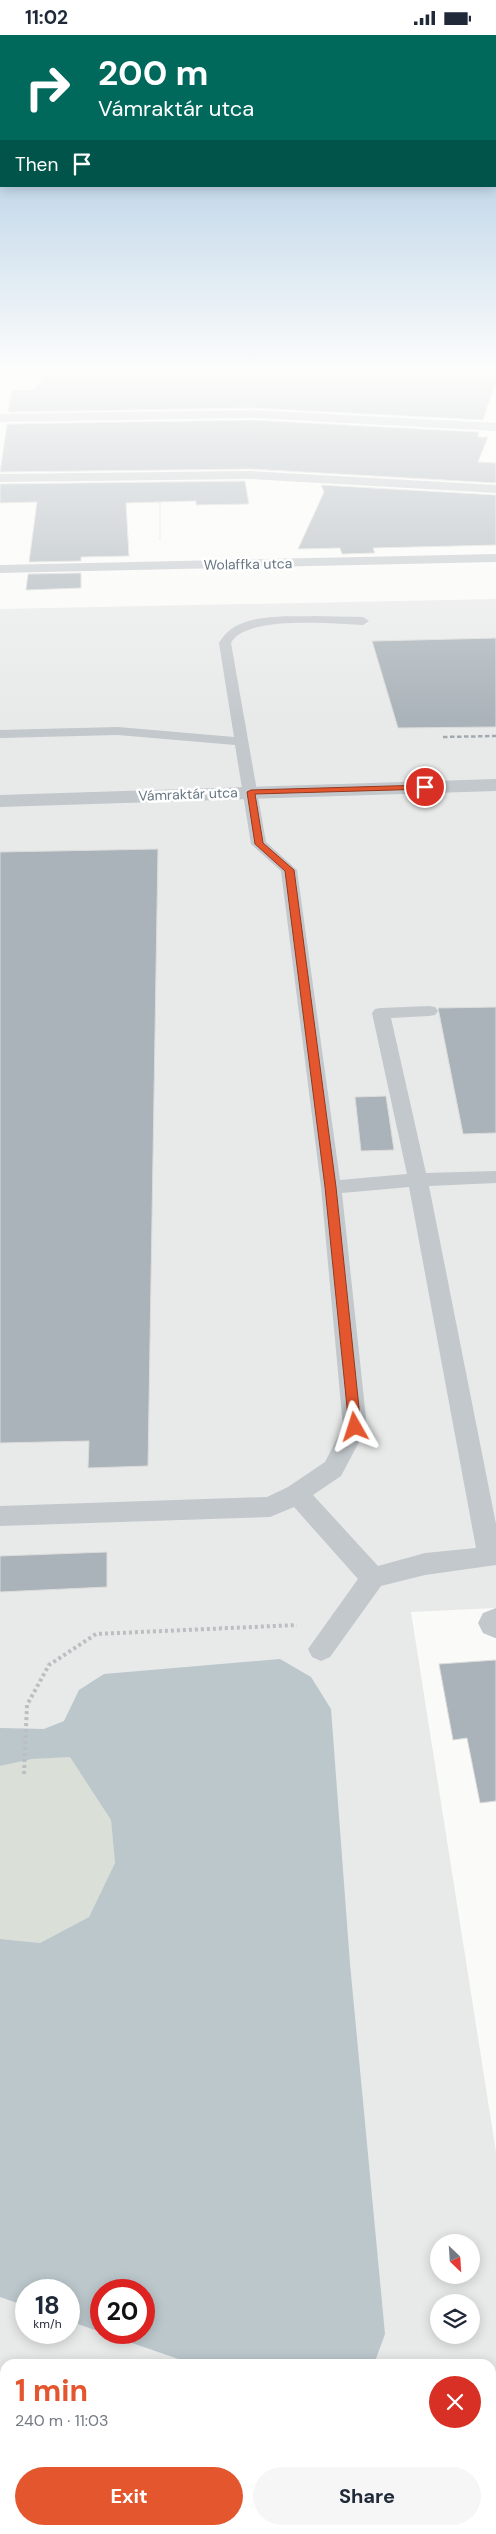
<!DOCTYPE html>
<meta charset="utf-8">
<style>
:root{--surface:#fff;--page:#f6f6f7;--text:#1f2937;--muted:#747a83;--accent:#e4572e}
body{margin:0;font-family:"DM Sans",sans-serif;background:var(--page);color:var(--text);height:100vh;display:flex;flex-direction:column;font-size:19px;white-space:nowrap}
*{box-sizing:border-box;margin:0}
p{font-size:16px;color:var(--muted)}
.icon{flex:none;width:28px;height:28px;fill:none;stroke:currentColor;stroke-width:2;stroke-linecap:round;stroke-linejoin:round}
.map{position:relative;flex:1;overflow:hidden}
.side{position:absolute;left:0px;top:2324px;width:496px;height:176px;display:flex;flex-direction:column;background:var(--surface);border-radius:15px 15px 0 0;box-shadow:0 2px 12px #0003}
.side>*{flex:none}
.hud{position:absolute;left:0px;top:0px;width:496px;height:152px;box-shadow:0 2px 12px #0003;background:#00695c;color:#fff;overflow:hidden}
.needle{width:32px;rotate:155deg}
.controls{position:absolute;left:430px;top:2199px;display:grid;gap:10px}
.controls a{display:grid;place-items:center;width:50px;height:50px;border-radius:50%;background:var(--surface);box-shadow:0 2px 12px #0003;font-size:25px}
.speed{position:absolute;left:15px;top:2244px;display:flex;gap:10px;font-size:25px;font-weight:700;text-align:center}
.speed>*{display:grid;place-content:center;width:65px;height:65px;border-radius:50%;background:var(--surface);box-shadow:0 2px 12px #0003;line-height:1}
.speed small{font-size:12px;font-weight:400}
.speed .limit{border:8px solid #d22;background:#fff;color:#111}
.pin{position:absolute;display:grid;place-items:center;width:42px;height:42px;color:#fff;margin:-21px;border:2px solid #fff;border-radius:50%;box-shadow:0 1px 5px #0007}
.me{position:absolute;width:55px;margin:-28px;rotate:354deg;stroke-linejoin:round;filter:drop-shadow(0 0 4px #0008)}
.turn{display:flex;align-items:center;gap:18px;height:105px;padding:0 15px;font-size:22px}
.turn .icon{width:65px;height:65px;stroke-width:2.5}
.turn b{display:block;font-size:35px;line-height:42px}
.then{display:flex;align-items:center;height:48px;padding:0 15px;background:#0003;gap:10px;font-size:19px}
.round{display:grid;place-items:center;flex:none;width:52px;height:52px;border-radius:26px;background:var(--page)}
.headline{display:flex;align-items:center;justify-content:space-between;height:85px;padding:0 15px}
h1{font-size:30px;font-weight:700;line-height:38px;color:var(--accent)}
.button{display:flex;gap:10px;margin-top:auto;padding:10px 15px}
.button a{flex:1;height:58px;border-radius:30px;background:var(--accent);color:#fff;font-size:20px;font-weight:700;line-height:58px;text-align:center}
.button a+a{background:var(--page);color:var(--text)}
.status{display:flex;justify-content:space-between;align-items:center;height:35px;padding:0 25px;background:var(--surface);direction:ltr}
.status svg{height:14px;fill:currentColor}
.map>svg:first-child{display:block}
.built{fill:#e8e9e9;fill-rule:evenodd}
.green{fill:#dadfd7}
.water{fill:#bbc7cb}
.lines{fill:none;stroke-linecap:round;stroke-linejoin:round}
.stream{stroke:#bbc7cb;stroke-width:20}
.building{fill:#aab3b9;stroke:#dcdcda}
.path-far1{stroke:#bbbfc2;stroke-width:1;stroke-dasharray:1 1;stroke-linecap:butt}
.path{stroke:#bbbfc2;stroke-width:4;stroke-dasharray:3 3;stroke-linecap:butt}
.service{fill:#c3c8cc;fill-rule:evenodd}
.minor{fill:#c3c8cc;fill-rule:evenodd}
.rail{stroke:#a2aab0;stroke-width:2.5;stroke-dasharray:4.5 2.5;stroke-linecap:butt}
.route{fill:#e4572e;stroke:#94391e}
.labels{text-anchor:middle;stroke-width:5;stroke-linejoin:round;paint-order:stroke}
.far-street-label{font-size:14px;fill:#657683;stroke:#fff}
</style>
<div class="status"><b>11:02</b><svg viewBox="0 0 49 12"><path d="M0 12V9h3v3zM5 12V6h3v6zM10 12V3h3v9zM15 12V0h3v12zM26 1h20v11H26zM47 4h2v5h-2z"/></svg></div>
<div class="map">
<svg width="496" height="2499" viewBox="0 0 496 2499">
<rect width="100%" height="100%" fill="#fafaf8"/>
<path class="built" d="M496,564V1573L411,1577L496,2117V2499H0V574ZM439,2208H471V2240H439ZM26,2255H69V2298H26ZM101,2255H144V2298H101ZM439,2268H471V2300H439ZM5,2329H491V2495H5Z"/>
<path class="green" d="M70,1721L111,1785L115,1828L89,1882L40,1908L0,1904V1731L32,1724Z"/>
<path class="water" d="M280,1624L311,1642L331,1674L350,1929L385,2299L374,2329H193L103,2298H144V2255H101V2297L69,2286V2255H26V2271L0,2262V1904L40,1908L89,1882L115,1828L111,1785L70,1722L32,1724L0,1731V1693L44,1694L64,1686L79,1655L104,1639Z"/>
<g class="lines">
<g class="stream">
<path d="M0,2470L5,2472"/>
<path d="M68,2495L78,2499"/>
</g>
</g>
<g class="building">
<path d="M49,335H447L496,337V346L483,385L252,373L8,377L12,355H33Z"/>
<path d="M252,385L479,397L478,402H488L478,427L496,428V448L250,434L0,437L7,389Z"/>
<path d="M245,446L249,469L196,470V466L126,468L129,521L81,522V526L29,527L37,467L0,468V449Z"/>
<path d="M321,450L496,460V510L373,513L375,518L342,519L340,513L298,514L324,457Z"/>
<path d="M81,538V553L26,555L28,539Z"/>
<path d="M496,603V692L398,693L372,606Z"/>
<path d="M158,814L148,1431L88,1433L89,1406L0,1408V817Z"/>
<path d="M496,972V1098L463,1099L438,973Z"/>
<path d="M386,1061L394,1115L361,1116L355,1062Z"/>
<path d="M107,1517V1552L0,1557V1521Z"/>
<path d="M496,1625V1766L480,1768L467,1703L453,1705L439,1629Z"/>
</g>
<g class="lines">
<path class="path-far1" d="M160,466V505"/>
<path class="path" d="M24,1739L27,1670L49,1630L96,1599L297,1590"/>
<path class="service" d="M314,581L363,582L369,586L363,590C334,589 245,580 231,608L266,807L297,835L340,1145L407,1139L372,978L375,974L381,973L429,971L435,972L438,976L435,980L429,981L391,983L426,1138L496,1136V1148L429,1151L496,1489V1530L425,1540L381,1551L330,1622L321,1626L312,1622L308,1614L358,1544L294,1472L270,1482L0,1491V1471L267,1462L288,1452L325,1427L343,1392L321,1152L281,836L251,809L235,710L118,700L0,703V695L118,692L234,702L219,608C235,577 284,582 314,581ZM409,1152L476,1513L425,1518L378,1531L313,1460L341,1441L367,1392L342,1158Z"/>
<g class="minor">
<path d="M252,375L496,388V396L252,383L0,387V379Z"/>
<path d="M250,436L496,450V458L250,444L0,447V439Z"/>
<path d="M496,519V527L0,538V530Z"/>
<path d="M496,744V756L0,772V760Z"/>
<path d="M496,1573V1603H495L483,1598L478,1588L483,1578Z"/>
</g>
<path class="rail" d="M443,702L496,701"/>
</g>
<linearGradient id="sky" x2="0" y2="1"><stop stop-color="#96bcdc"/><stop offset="0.49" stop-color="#fdfdfc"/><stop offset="1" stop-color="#fdfdfc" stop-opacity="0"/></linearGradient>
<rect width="496" height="685" fill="url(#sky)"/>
<path class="route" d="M425,750L429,752L428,754L255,759L263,808L294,835L336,1152L361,1392L355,1397L349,1392L325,1152L285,836L255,809L247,757L251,755Z"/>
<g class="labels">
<g class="far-street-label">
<text transform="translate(248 529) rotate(-1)" y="5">Wolaffka utca</text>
<text transform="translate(188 759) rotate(-2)" y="5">Vámraktár utca</text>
</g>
</g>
</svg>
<div class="controls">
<a><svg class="needle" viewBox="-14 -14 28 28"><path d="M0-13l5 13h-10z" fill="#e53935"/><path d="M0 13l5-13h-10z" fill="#747a83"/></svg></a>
<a><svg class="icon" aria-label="layers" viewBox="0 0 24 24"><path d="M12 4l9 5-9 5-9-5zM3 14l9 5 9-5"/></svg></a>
</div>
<div class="speed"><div>18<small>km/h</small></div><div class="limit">20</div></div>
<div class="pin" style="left:425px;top:752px;background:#d93025"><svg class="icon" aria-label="arrive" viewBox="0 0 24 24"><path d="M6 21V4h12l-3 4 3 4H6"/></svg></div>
<svg class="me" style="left:355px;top:1392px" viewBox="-20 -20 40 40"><path d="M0-17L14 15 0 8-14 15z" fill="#e4572e" stroke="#fff" stroke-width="4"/></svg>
<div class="hud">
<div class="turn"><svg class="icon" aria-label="right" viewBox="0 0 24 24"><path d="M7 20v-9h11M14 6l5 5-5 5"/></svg><div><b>200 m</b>Vámraktár utca</div></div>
<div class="then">Then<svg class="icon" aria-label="arrive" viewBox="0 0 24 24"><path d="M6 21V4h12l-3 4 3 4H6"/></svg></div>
</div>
<section class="side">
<div class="headline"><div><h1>1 min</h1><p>240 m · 11:03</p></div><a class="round" style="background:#d93025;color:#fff"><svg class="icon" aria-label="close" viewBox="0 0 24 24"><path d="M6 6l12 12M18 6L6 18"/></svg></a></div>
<div class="button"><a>Exit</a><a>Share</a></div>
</section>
</div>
